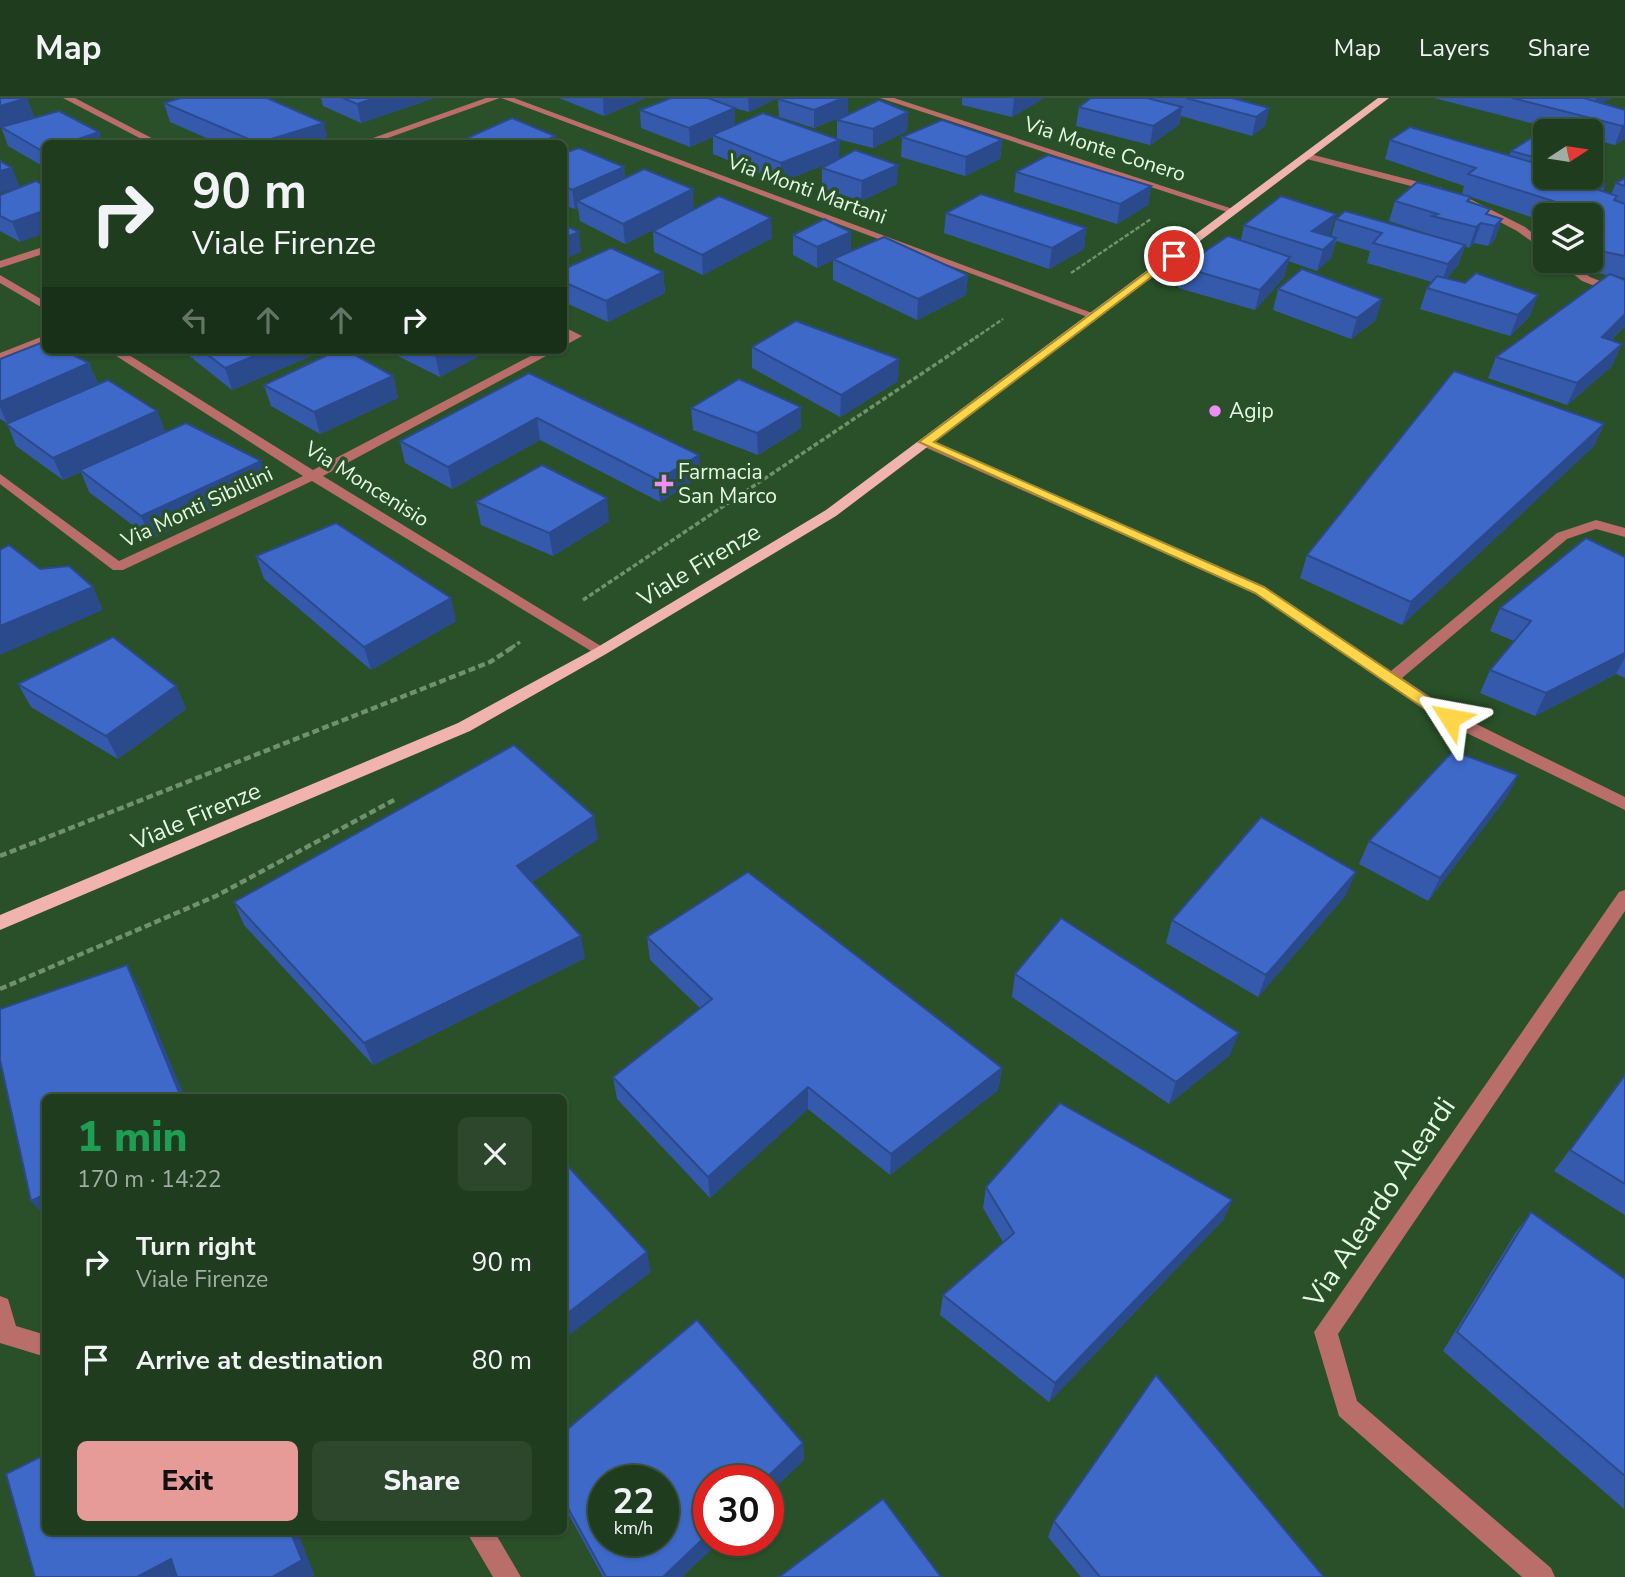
<!DOCTYPE html>
<meta charset="utf-8">
<style>
:root{--surface:#1f3c1e;--page:#2c472b;--text:#f1f3f6;--muted:#a1ada4;--line:#3c563c;--accent:#e69b98}
body{margin:0;font-family:"Nunito Sans",sans-serif;background:var(--page);color:var(--text);height:100vh;display:flex;flex-direction:column;font-size:26px;white-space:nowrap}
*{box-sizing:border-box;margin:0}
p{font-size:23px;color:var(--muted)}
.icon{flex:none;width:38px;height:38px;fill:none;stroke:currentColor;stroke-width:2;stroke-linecap:round;stroke-linejoin:round}
.map{position:relative;flex:1;overflow:hidden}
.drawer{position:absolute;left:42px;top:996px;width:525px;height:441px;display:flex;flex-direction:column;background:var(--surface);border-radius:10px;box-shadow:0 2px 5px #0004,0 0 0 2px var(--line)}
.drawer>*{flex:none}
.hud{position:absolute;left:42px;top:42px;width:525px;height:214px;border-radius:10px;box-shadow:0 2px 5px #0004,0 0 0 2px var(--line);background:#1f3c1e;color:var(--text);overflow:hidden}
.needle{width:46px;rotate:78deg}
.controls{position:absolute;left:1533px;top:21px;display:grid;gap:14px}
.controls a{display:grid;place-items:center;width:70px;height:70px;border-radius:10px;background:var(--surface);box-shadow:0 2px 5px #0004,0 0 0 2px var(--line);font-size:35px}
.speed{position:absolute;left:588px;top:1367px;display:flex;gap:14px;font-size:35px;font-weight:700;text-align:center}
.speed>*{display:grid;place-content:center;width:91px;height:91px;border-radius:50%;background:var(--surface);box-shadow:0 2px 5px #0004,0 0 0 2px var(--line);line-height:1}
.speed small{font-size:18px;font-weight:400}
.speed .limit{border:10px solid #d22;background:#fff;color:#111}
.pin{position:absolute;display:grid;place-items:center;width:60px;height:60px;color:#fff;margin:-30px;border:4px solid #fff;border-radius:50%;box-shadow:0 2px 7px #0007}
.me{position:absolute;width:77px;margin:-38px;rotate:304deg;stroke-linejoin:round;filter:drop-shadow(0 0 5px #0008)}
.turn{display:flex;align-items:center;gap:24px;height:147px;padding:0 35px;font-size:32px}
.turn .icon{width:91px;height:91px;stroke-width:2.5}
.turn b{display:block;font-size:49px;line-height:60px}
.lanes{display:flex;align-items:center;height:66px;padding:0 35px;background:#0003;justify-content:center;gap:35px;direction:ltr}
.lanes .off{opacity:.35}
.round{display:grid;place-items:center;flex:none;width:74px;height:74px;border-radius:10px;background:var(--page)}
.summary{display:flex;align-items:center;justify-content:space-between;height:119px;padding:0 35px}
h1{font-size:42px;font-weight:800;line-height:52px;color:#1e9e55}
.button{display:flex;gap:14px;margin-top:auto;padding:14px 35px}
.button a{flex:1;height:80px;border-radius:10px;background:var(--accent);color:#111;font-size:28px;font-weight:800;line-height:80px;text-align:center}
.button a+a{background:var(--page);color:var(--text)}
ul{padding:0;list-style:none}
li{display:flex;align-items:center;gap:21px;height:98px;padding:0 35px}
li div{flex:1}
li b{display:block;font-size:26px}
li em{font-style:normal}
header{display:flex;align-items:center;gap:42px;box-sizing:border-box;height:98px;padding:0 35px;background:var(--surface);border-bottom:2px solid var(--line)}
header strong{font-size:33px}
nav{display:flex;gap:38px;margin-inline-start:auto;font-size:24px}
.map>svg:first-child{display:block}
.lines{fill:none;stroke-linecap:round;stroke-linejoin:round}
.path-far2{stroke:#70906e;stroke-width:2.5;stroke-dasharray:4.5 2;stroke-linecap:butt}
.path-far1{stroke:#70906e;stroke-width:3.5;stroke-dasharray:5 2.5;stroke-linecap:butt}
.path{stroke:#70906e;stroke-width:4.5;stroke-dasharray:7 3.5;stroke-linecap:butt}
.minor{fill:#b96e6a;fill-rule:evenodd}
.major{fill:#f1b3ae;fill-rule:evenodd}
.wall{fill:#355aac}
.shaded-wall{fill:#2b4a8c}
.building{fill:#3e69c8;stroke:#2b4a8c;stroke-width:2;fill-rule:evenodd}
.route{fill:#ffd54a;stroke:#a68a30;stroke-width:2}
.poi-dot{fill:#ee8cf8;stroke:#295028;stroke-width:2.5}
.labels{text-anchor:middle;stroke-width:7;stroke-linejoin:round;paint-order:stroke}
.far-street-label{font-size:21px;fill:#e4fae2;stroke:#295028}
.far-poi-label{font-size:21px;fill:#e4fae2;stroke:#295028;text-anchor:start}
.street-label{font-size:24px;fill:#e4fae2;stroke:#295028}
.near-street-label{font-size:28px;fill:#e4fae2;stroke:#295028}
</style>
<header>
<strong>Map</strong>
<nav><a>Map</a><a>Layers</a><a>Share</a></nav>
</header>
<div class="map">
<svg width="1625" height="1479" viewBox="0 0 1625 1479">
<rect width="100%" height="100%" fill="#295028"/>
<g class="lines">
<g class="path-far2">
<path d="M1071,175L1151,121"/>
<path d="M975,240L1003,221"/>
</g>
<g class="path-far1">
<path d="M583,502L978,238"/>
<path d="M511,550L520,544"/>
</g>
<g class="path">
<path d="M0,758L490,564L513,549"/>
<path d="M0,891L216,798L396,701"/>
</g>
<g class="minor">
<path d="M63,0H75L163,46H151Z"/>
<path d="M486,0H500L371,46H356Z"/>
<path d="M501,0H514L1100,218L1090,220Z"/>
<path d="M880,0H894L1239,113L1230,115Z"/>
<path d="M1306,55L1442,90L1443,92L1438,95L1303,60L1301,58Z"/>
<path d="M1468,100L1525,129L1545,145V153L1517,133L1464,105V101Z"/>
<path d="M46,148V155L0,170V163Z"/>
<path d="M1557,163H1569L1590,179L1625,193V200L1582,183Z"/>
<path d="M0,177L46,204V212L0,185Z"/>
<path d="M564,229L582,238L564,248V240L567,238L564,237Z"/>
<path d="M46,237V244L0,263V255Z"/>
<path d="M107,252H121L313,372L542,252H557L323,378L609,553L601,558L596,556L312,383L123,472H113L0,386V376L119,463L303,378Z"/>
<path d="M925,340L1265,489L1391,573L1557,435L1596,422L1625,430V439L1596,431L1567,441L1402,580L1456,616L1625,699V712L1444,624L1255,495L920,347L919,344Z"/>
<path d="M1625,792V813L1338,1236L1357,1303L1551,1470L1555,1479H1522L1339,1318L1314,1234L1619,794Z"/>
<path d="M0,1198L8,1201L16,1228L46,1237V1259L0,1245Z"/>
<path d="M466,1433H494L521,1479H493Z"/>
</g>
<path class="major" d="M1378,0H1389L836,418L606,556L470,633L0,832V817L458,625L596,550L826,412Z"/>
</g>
<g class="wall">
<path d="M0,0H27L34,19L16,24L99,34L102,46H46V70L8,48L1,29L0,30Z"/>
<path d="M321,0H434L361,25L323,8Z"/>
<path d="M559,0H646L604,18Z"/>
<path d="M671,0H777L749,14L734,10L735,27L839,61L897,86L861,103L822,90V70L837,62L781,84L713,56V39L690,49L641,30L640,12Z"/>
<path d="M779,0H848V16L814,30L779,19L778,1Z"/>
<path d="M962,0H1044L1012,19L962,7Z"/>
<path d="M1091,0H1232L1269,10L1265,28L1252,38L1181,18L1179,27L1150,47L1076,28L1079,9Z"/>
<path d="M1434,0H1611L1602,5L1625,12V41L1615,47L1591,41V33H1562Z"/>
<path d="M164,5L328,44L324,46H220L170,24Z"/>
<path d="M908,14L907,33L873,50L837,41V22Z"/>
<path d="M902,39L1002,42L1000,61L965,78L901,59Z"/>
<path d="M1545,41V79L1605,86L1603,93L1611,96L1616,85L1625,80V180L1616,178L1625,182V228L1611,242L1612,268L1567,307L1488,280L1496,259L1608,177L1587,173L1595,152L1591,150V117H1545V135L1539,133L1543,123L1462,96L1464,88L1385,61L1390,42L1509,58L1511,53Z"/>
<path d="M564,55L624,69L625,80L694,111L625,146L580,123L578,110L575,111L564,107Z"/>
<path d="M1016,74L1151,88L1148,107L1117,126L1014,94Z"/>
<path d="M46,88L20,144L0,133V97Z"/>
<path d="M1471,99L1470,104L1488,116L1502,121L1495,141L1488,148L1474,145L1469,150L1465,148L1458,167L1446,181L1530,218L1510,238L1420,211L1427,190L1432,184L1367,165L1370,153L1336,143L1331,160L1317,173L1288,163L1284,179L1255,212L1178,190L1182,169L1241,142L1244,127L1336,116L1330,136L1328,137L1331,139L1336,121L1426,136V135L1389,123L1395,103Z"/>
<path d="M946,115L1086,130L1084,151L1049,171L944,135Z"/>
<path d="M653,133L772,140L703,177L654,154Z"/>
<path d="M793,137L851,153L968,177L966,197L917,222L833,182V162L817,170L793,157Z"/>
<path d="M564,171L663,174L665,195L608,224L564,204Z"/>
<path d="M1278,191L1376,222L1351,241L1273,212Z"/>
<path d="M752,249L898,283L840,319L752,270Z"/>
<path d="M186,252H325L232,292L187,256Z"/>
<path d="M386,252H490L440,279Z"/>
<path d="M0,261L89,265L98,286L157,313L165,334L268,385L151,441L89,394L81,374L63,382L16,348L7,325L0,321Z"/>
<path d="M529,275L699,357L700,379L660,404L540,342L452,391L405,365L400,343Z"/>
<path d="M393,278L398,300L320,336L271,308L264,287Z"/>
<path d="M801,309V330L758,357L693,332L691,310Z"/>
<path d="M1604,326L1594,348L1402,527L1300,480L1307,457Z"/>
<path d="M476,404L609,423L553,458L481,427Z"/>
<path d="M256,458L456,523L371,572L264,481Z"/>
<path d="M1625,459V580L1616,576L1535,618L1480,595L1490,572L1514,543L1490,533L1500,510Z"/>
<path d="M18,586L176,588L186,611L118,661L31,609Z"/>
<path d="M1518,677L1506,700L1428,803L1359,766L1369,743Z"/>
<path d="M598,741L532,784L585,860L373,967L244,827L234,804Z"/>
<path d="M1346,797L1258,899L1166,845L1172,822Z"/>
<path d="M647,839L1002,970L998,992L890,1077L808,1011L710,1100L617,1001L613,979L700,910L650,862Z"/>
<path d="M1015,876L1230,957L1169,1006L1012,899Z"/>
<path d="M1625,977V1117L1554,1073Z"/>
<path d="M986,1089L1232,1102L1223,1122L1049,1304L940,1217L943,1197L1003,1144L983,1110Z"/>
<path d="M1531,1114L1625,1181L1624,1411L1443,1253L1516,1134Z"/>
<path d="M564,1334L803,1345L804,1362L768,1396V1382L721,1442L682,1479H603L564,1408Z"/>
<path d="M1054,1423L1324,1479H1081L1048,1439Z"/>
</g>
<g class="shaded-wall">
<path d="M27,0L34,19L0,30V8Z"/>
<path d="M375,0H434L361,25L357,6Z"/>
<path d="M603,0H646L604,18Z"/>
<path d="M748,0H777L749,14Z"/>
<path d="M843,0H848V16L814,30V12Z"/>
<path d="M1014,0H1044L1012,19Z"/>
<path d="M1596,0H1611L1593,11Z"/>
<path d="M1182,9L1179,27L1150,47L1153,28Z"/>
<path d="M735,10V29L712,37L713,39L690,49L689,30Z"/>
<path d="M1269,10L1265,28L1252,38L1256,19Z"/>
<path d="M908,14L907,33L873,50V31Z"/>
<path d="M324,25L328,44L324,46H258Z"/>
<path d="M1625,27V41L1615,47L1622,28Z"/>
<path d="M99,34L102,46H64Z"/>
<path d="M555,38L556,46H539Z"/>
<path d="M840,42L839,61L781,84V65Z"/>
<path d="M1002,42L1000,61L965,78L966,59Z"/>
<path d="M46,52V63L42,53Z"/>
<path d="M898,67L897,86L861,103L862,83Z"/>
<path d="M624,69L626,88L577,103L578,110L575,111L572,92Z"/>
<path d="M12,70L20,89L0,95V73Z"/>
<path d="M1151,88L1148,107L1117,126L1120,106Z"/>
<path d="M693,91L694,111L625,146L623,126Z"/>
<path d="M46,112V135L20,144L12,124Z"/>
<path d="M1336,116L1330,136L1312,149V133Z"/>
<path d="M771,120L772,140L703,177L702,157Z"/>
<path d="M1502,121L1495,141L1488,148L1495,128Z"/>
<path d="M1481,125L1474,145L1469,150L1476,129Z"/>
<path d="M1086,130L1084,151L1049,171L1052,150Z"/>
<path d="M579,134L581,154L564,162V140Z"/>
<path d="M851,134V154L817,170V149Z"/>
<path d="M1336,140L1331,160L1317,173L1323,152Z"/>
<path d="M1465,147L1458,167L1441,186L1448,166Z"/>
<path d="M1290,159L1284,179L1255,212L1260,192Z"/>
<path d="M663,174L665,195L608,224L606,203Z"/>
<path d="M968,177L966,197L917,222L918,201Z"/>
<path d="M1538,197L1530,218L1510,238L1518,217Z"/>
<path d="M1382,201L1376,222L1351,241L1357,220Z"/>
<path d="M1625,216V228L1592,260L1602,239Z"/>
<path d="M1622,246L1612,268L1567,307L1577,285Z"/>
<path d="M268,252H325L232,292L225,270Z"/>
<path d="M445,252H490L440,279L435,257Z"/>
<path d="M899,261L898,283L840,319L841,297Z"/>
<path d="M89,265L98,286L8,327L0,309V304Z"/>
<path d="M393,278L398,300L320,336L314,314Z"/>
<path d="M801,309V330L758,357L757,335Z"/>
<path d="M157,313L166,335L80,372L81,374L63,382L53,360Z"/>
<path d="M537,320L540,342L452,391L448,369Z"/>
<path d="M1604,326L1594,348L1402,527L1411,504Z"/>
<path d="M699,357L700,379L660,404L658,382Z"/>
<path d="M261,363L268,385L151,441L141,418Z"/>
<path d="M607,400L609,423L553,458L549,435Z"/>
<path d="M93,489L103,512L0,557V528Z"/>
<path d="M451,500L456,523L371,572L364,549Z"/>
<path d="M1625,555V559L1616,576L1535,618L1546,595Z"/>
<path d="M176,588L186,611L118,661L106,638Z"/>
<path d="M1518,677L1506,700L1428,803L1440,780Z"/>
<path d="M594,718L598,741L522,791L517,768Z"/>
<path d="M1356,774L1346,797L1258,899L1266,877Z"/>
<path d="M581,838L585,860L373,967L364,945Z"/>
<path d="M127,867L139,890L185,999H181Z"/>
<path d="M1239,935L1230,957L1169,1006L1176,984Z"/>
<path d="M1002,970L998,992L890,1077L891,1056Z"/>
<path d="M808,989V1011L710,1100L708,1079Z"/>
<path d="M46,1096V1120L31,1103Z"/>
<path d="M1232,1102L1223,1122L1049,1304L1055,1285Z"/>
<path d="M647,1154L651,1174L564,1241V1218Z"/>
<path d="M803,1345L804,1362L768,1396V1382H764Z"/>
<path d="M290,1433H297L315,1478L312,1479H272Z"/>
<path d="M709,1435V1442H721L682,1479H663Z"/>
<path d="M171,1461L182,1479H137Z"/>
</g>
<g class="building">
<path d="M0,0H27L0,8Z"/>
<path d="M181,0H267L324,25L258,45L164,5Z"/>
<path d="M343,0H375L357,6Z"/>
<path d="M671,0H708L735,10L689,30L640,12Z"/>
<path d="M779,0H843L814,12L778,1Z"/>
<path d="M1091,0H1147L1182,9L1153,28L1079,9Z"/>
<path d="M1186,0H1232L1269,10L1256,19Z"/>
<path d="M1512,0H1584L1625,12V27L1622,28Z"/>
<path d="M879,2L908,14L873,31L837,22Z"/>
<path d="M59,13L99,34L64,46H46V52L42,53L1,29Z"/>
<path d="M763,15L840,42L781,65L712,37Z"/>
<path d="M512,20L555,38L539,46H454Z"/>
<path d="M942,22L1002,42L966,59L902,39Z"/>
<path d="M1410,29L1545,68V79H1581L1605,86L1599,92L1617,98L1614,102L1625,106V158L1595,152L1604,132L1591,127V117H1561L1547,113L1556,104L1468,76L1476,70L1390,42Z"/>
<path d="M1534,38L1545,41V62L1511,53Z"/>
<path d="M149,41L157,46H134Z"/>
<path d="M579,50L624,69L572,92L564,88V55Z"/>
<path d="M855,52L898,67L862,83L822,70Z"/>
<path d="M1048,57L1151,88L1120,106L1016,74Z"/>
<path d="M0,63L12,70L0,73Z"/>
<path d="M644,71L693,91L623,126L577,103Z"/>
<path d="M1625,80V88L1616,85Z"/>
<path d="M36,83L46,88V112L12,124L0,118V97Z"/>
<path d="M1417,84L1471,99L1467,103L1490,111L1486,116L1502,121L1495,128L1481,125L1476,129L1432,118L1438,116L1395,103Z"/>
<path d="M981,96L1086,130L1052,150L946,115Z"/>
<path d="M719,98L771,120L702,157L653,133Z"/>
<path d="M1281,98L1336,116L1312,133L1336,140L1323,152L1244,127Z"/>
<path d="M1345,113L1465,147L1448,166L1373,145L1382,135L1336,121Z"/>
<path d="M824,121L851,134L817,149L793,137Z"/>
<path d="M564,127L579,134L564,140Z"/>
<path d="M1228,138L1290,159L1260,192L1182,169Z"/>
<path d="M884,139L968,177L918,201L833,161Z"/>
<path d="M611,150L663,174L606,203L564,184V171Z"/>
<path d="M1302,171L1382,201L1357,220L1278,191Z"/>
<path d="M1476,175L1538,197L1518,217L1427,190L1437,178L1465,185Z"/>
<path d="M1610,176L1625,182V216L1602,239L1622,246L1577,285L1496,259Z"/>
<path d="M796,223L899,261L841,297L752,249Z"/>
<path d="M46,243V252H63L89,265L0,304V261Z"/>
<path d="M202,252H268L225,270Z"/>
<path d="M338,252H346L393,278L314,314L264,287Z"/>
<path d="M425,252H445L435,257Z"/>
<path d="M1454,273L1604,326L1411,504L1307,457Z"/>
<path d="M529,275L699,357L658,382L537,320L448,369L400,343Z"/>
<path d="M739,281L801,309L757,335L691,310Z"/>
<path d="M108,282L157,313L53,360L6,326Z"/>
<path d="M186,325L261,363L141,418L80,372Z"/>
<path d="M542,367L607,400L549,435L476,404Z"/>
<path d="M336,425L451,500L364,549L256,458Z"/>
<path d="M1586,440L1625,459V555L1546,595L1490,572L1531,523L1500,510Z"/>
<path d="M9,447L40,471L69,468L93,489L0,528V452Z"/>
<path d="M113,539L176,588L106,638L18,586Z"/>
<path d="M514,647L594,718L517,768L581,838L364,945L234,804Z"/>
<path d="M1453,653L1518,677L1440,780L1369,743Z"/>
<path d="M1261,719L1356,774L1266,877L1172,822Z"/>
<path d="M748,774L1002,970L891,1056L808,989L708,1079L613,979L712,901L647,839Z"/>
<path d="M1061,820L1239,935L1176,984L1015,876Z"/>
<path d="M127,867L181,999H46V1096L31,1103L0,962V911Z"/>
<path d="M1625,977V1086L1570,1052Z"/>
<path d="M1060,1005L1232,1102L1055,1285L943,1197L1014,1135L986,1089Z"/>
<path d="M564,1064L647,1154L564,1218Z"/>
<path d="M1531,1114L1625,1181V1378L1457,1234Z"/>
<path d="M697,1222L803,1345L764,1382H709V1435L663,1479H606L564,1403V1334ZM604,1382H663V1442H604Z"/>
<path d="M1156,1277L1324,1479H1100L1054,1423Z"/>
<path d="M46,1356V1433H290L302,1462L272,1479H177L171,1461L137,1479H35L6,1376Z"/>
<path d="M883,1401L941,1479H779Z"/>
</g>
<path class="route" d="M1171,156L1179,158L934,344L1264,489L1455,617L1457,620L1455,624H1444L1255,495L919,344Z"/>
<g class="poi-dot">
<circle cx="1215" cy="313" r="7"/>
<path d="M660.5 375.5h7v7h7v7h-7v7h-7v-7h-7v-7h7z"/>
</g>
<g class="labels">
<g class="far-street-label">
<text transform="translate(1105 51) rotate(18)" y="7">Via Monte Conero</text>
<text transform="translate(807 91) rotate(20)" y="7">Via Monti Martani</text>
<text transform="translate(367 386) rotate(32)" y="7">Via Moncenisio</text>
<text transform="translate(197 409) rotate(-25)" y="7">Via Monti Sibillini</text>
</g>
<g class="far-poi-label">
<text x="1229" y="320">Agip</text>
<text x="678" y="381">Farmacia<tspan x="678" dy="24">San Marco</tspan></text>
</g>
<g class="street-label">
<text transform="translate(699 467) rotate(-31)" y="8">Viale Firenze</text>
<text transform="translate(196 718) rotate(-23)" y="8">Viale Firenze</text>
</g>
<g class="near-street-label">
<text transform="translate(1379 1104) rotate(-56)" y="10">Via Aleardo Aleardi</text>
</g>
</g>
</svg>
<div class="controls">
<a><svg class="needle" viewBox="-14 -14 28 28"><path d="M0-13l5 13h-10z" fill="#e53935"/><path d="M0 13l5-13h-10z" fill="#a1ada4"/></svg></a>
<a><svg class="icon" aria-label="layers" viewBox="0 0 24 24"><path d="M12 4l9 5-9 5-9-5zM3 14l9 5 9-5"/></svg></a>
</div>
<div class="speed"><div>22<small>km/h</small></div><div class="limit">30</div></div>
<div class="pin" style="left:1174px;top:158px;background:#d93025"><svg class="icon" aria-label="arrive" viewBox="0 0 24 24"><path d="M6 21V4h12l-3 4 3 4H6"/></svg></div>
<svg class="me" style="left:1450px;top:620px" viewBox="-20 -20 40 40"><path d="M0-17L14 15 0 8-14 15z" fill="#ffd54a" stroke="#fff" stroke-width="4"/></svg>
<div class="hud">
<div class="turn"><svg class="icon" aria-label="right" viewBox="0 0 24 24"><path d="M7 20v-9h11M14 6l5 5-5 5"/></svg><div><b>90 m</b>Viale Firenze</div></div>
<div class="lanes"><svg class="icon off" aria-label="left" viewBox="0 0 24 24"><path d="M17 20v-9H6M10 6l-5 5 5 5"/></svg><svg class="icon off" aria-label="ahead" viewBox="0 0 24 24"><path d="M12 20V5M6 11l6-6 6 6"/></svg><svg class="icon off" aria-label="ahead" viewBox="0 0 24 24"><path d="M12 20V5M6 11l6-6 6 6"/></svg><svg class="icon" aria-label="right" viewBox="0 0 24 24"><path d="M7 20v-9h11M14 6l5 5-5 5"/></svg></div>
</div>
<section class="drawer">
<div class="summary"><div><h1>1 min</h1><p>170 m · 14:22</p></div><a class="round"><svg class="icon" aria-label="close" viewBox="0 0 24 24"><path d="M6 6l12 12M18 6L6 18"/></svg></a></div>
<ul>
<li><svg class="icon" aria-label="right" viewBox="0 0 24 24"><path d="M7 20v-9h11M14 6l5 5-5 5"/></svg><div><b>Turn right</b><p>Viale Firenze</p></div><em>90 m</em></li>
<li><svg class="icon" aria-label="arrive" viewBox="0 0 24 24"><path d="M6 21V4h12l-3 4 3 4H6"/></svg><div><b>Arrive at destination</b></div><em>80 m</em></li>
</ul>
<div class="button"><a>Exit</a><a>Share</a></div>
</section>
</div>
